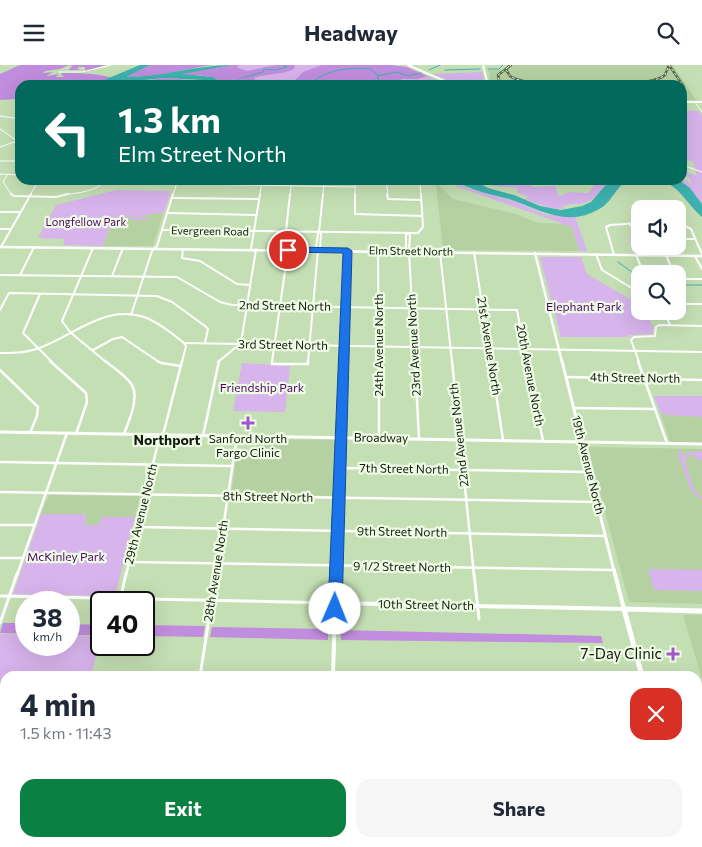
<!DOCTYPE html>
<meta charset="utf-8">
<style>
:root{--surface:#fff;--page:#f6f6f7;--text:#1f2937;--muted:#747a83;--accent:#0b8043}
body{margin:0;font-family:Commissioner,sans-serif;background:var(--page);color:var(--text);height:100vh;display:flex;flex-direction:column;font-size:19px;white-space:nowrap}
*{box-sizing:border-box;margin:0}
p{font-size:16px;color:var(--muted)}
.icon{flex:none;width:28px;height:28px;fill:none;stroke:currentColor;stroke-width:2;stroke-linecap:round;stroke-linejoin:round}
.map{position:relative;flex:1;overflow:hidden}
.details{position:absolute;left:0px;top:606px;width:702px;height:176px;display:flex;flex-direction:column;background:var(--surface);border-radius:15px 15px 0 0;box-shadow:0 5px 20px #0002}
.details>*{flex:none}
.banner{position:absolute;left:15px;top:15px;width:672px;height:105px;border-radius:15px;box-shadow:0 5px 20px #0002;background:#00695c;color:#fff;overflow:hidden}
.fabs{position:absolute;left:631px;top:135px;display:grid;gap:10px}
.fabs a{display:grid;place-items:center;width:55px;height:55px;border-radius:10px;background:var(--surface);box-shadow:0 5px 20px #0002;font-size:25px}
.speed{position:absolute;left:15px;top:526px;display:flex;gap:10px;font-size:25px;font-weight:700;text-align:center}
.speed>*{display:grid;place-content:center;width:65px;height:65px;border-radius:50%;background:var(--surface);box-shadow:0 5px 20px #0002;line-height:1}
.speed small{font-size:12px;font-weight:400}
.speed .limit{border:2px solid #111;border-radius:8px;background:#fff;color:#111}
.pin{position:absolute;display:grid;place-items:center;width:42px;height:42px;color:#fff;margin:-21px;border:2px solid #fff;border-radius:50%;box-shadow:0 1px 5px #0007}
.me{position:absolute;width:55px;margin:-28px;rotate:1deg;stroke-linejoin:round;filter:drop-shadow(0 0 4px #0008)}
.turn{display:flex;align-items:center;gap:18px;height:105px;padding:0 20px;font-size:22px}
.turn .icon{width:65px;height:65px;stroke-width:2.5}
.turn b{display:block;font-size:35px;line-height:42px}
.round{display:grid;place-items:center;flex:none;width:52px;height:52px;border-radius:15px;background:var(--page)}
.head{display:flex;align-items:center;justify-content:space-between;height:85px;padding:0 20px}
h1{font-size:30px;font-weight:700;line-height:38px}
.action{display:flex;gap:10px;margin-top:auto;padding:10px 20px}
.action a{flex:1;height:58px;border-radius:15px;background:var(--accent);color:#fff;font-size:20px;font-weight:700;line-height:58px;text-align:center}
.action a+a{background:var(--page);color:var(--text)}
header{display:flex;justify-content:space-between;align-items:center;height:65px;padding:0 20px;background:var(--surface);font-size:22px;font-weight:700}
.map>svg:first-child{display:block}
.built{fill:#b5d1a2}
.green{fill:#d7b4ec}
.forest{fill:#c18dde}
.water{fill:#3eb2b0}
.lines{fill:none;stroke-linecap:round;stroke-linejoin:round}
.stream{stroke:#3eb2b0;stroke-width:1}
.minor-far3{stroke:#fff;stroke-width:1}
.minor-far2{stroke:#fff;stroke-width:2}
.minor-far1{stroke:#fff;stroke-width:2.5}
.minor{stroke:#fff;stroke-width:3}
.tertiary-far3{stroke:#fff;stroke-width:2}
.tertiary-far2{stroke:#fff;stroke-width:2.5}
.tertiary-far1{stroke:#fff;stroke-width:3}
.tertiary{stroke:#fff;stroke-width:4}
.secondary{stroke:#fff;stroke-width:4}
.primary{stroke:#fff;stroke-width:5}
.rail-casing{stroke:#58684d;stroke-width:2.5}
.rail{stroke:#eefbe5;stroke-width:1;stroke-dasharray:2.5;stroke-linecap:butt}
.route{fill:#1a73e8;stroke:#114b97}
.poi-dot{fill:#a356c9;stroke:#eefbe5;stroke-width:2}
.labels{text-anchor:middle;stroke-width:4.5;stroke-linejoin:round;paint-order:stroke}
.far-park-label{font-size:11px;fill:#4f046b;stroke:#eefbe5}
.far-street-label{font-size:11px;fill:#121b0b;stroke:#eefbe5}
.street-label{font-size:12px;fill:#121b0b;stroke:#eefbe5}
.park-label{font-size:12px;fill:#4f046b;stroke:#eefbe5}
.poi-label{font-size:12px;fill:#121b0b;stroke:#eefbe5}
.neighbourhood-label{font-size:14px;font-weight:bold;fill:#121b0b;stroke:#eefbe5}
.near-poi-label{font-size:15px;fill:#121b0b;stroke:#eefbe5;text-anchor:end}
</style>
<header><svg class="icon" aria-label="menu" viewBox="0 0 24 24"><path d="M4 6h16M4 12h16M4 18h16"/></svg>Headway<svg class="icon" aria-label="search" viewBox="0 0 24 24"><circle cx="10" cy="10" r="6"/><path d="M15 15l6 6"/></svg></header>
<div class="map">
<svg width="702" height="782" viewBox="0 0 702 782">
<rect width="100%" height="100%" fill="#c5dfb4"/>
<g class="built">
<path d="M509,0H673L696,35H683L682,20H492L489,11L491,10L488,5H503Z"/>
<path d="M436,120H439L453,134L516,149L538,158L571,159L580,186L443,185Z"/>
<path d="M164,147L153,181H103L115,152H136Z"/>
<path d="M660,347L667,350L702,352V378L670,377Z"/>
<path d="M257,374L337,375L336,431L231,429L237,387L255,388Z"/>
<path d="M588,382L702,384V539L629,537Z"/>
<path d="M49,430L140,431L135,452H102L99,460H85V449H41Z"/>
<path d="M683,550H702V614Z"/>
<path d="M0,721H5V778H109L108,782H0Z"/>
<path d="M698,729H702V782H693L692,778H698Z"/>
<path d="M187,778H412V782H186Z"/>
</g>
<g class="green">
<path d="M232,0H389V20H224L220,16Z"/>
<path d="M482,7L485,20H458L433,9Z"/>
<path d="M427,11L448,20H395L402,14H418Z"/>
<path d="M682,45L699,46L702,51V139L695,129L679,115L683,114L692,119L689,113L683,110V106L697,111L693,97L683,94V78L687,73L683,68Z"/>
<path d="M450,115H455L467,123L517,137L547,150L575,151L587,186H580L572,162L458,122Z"/>
<path d="M483,115H525L533,122L555,121L559,131L569,127L588,128L599,115H607C599,131 591,139 574,139C569,140 567,139 563,141V144C549,144 537,138 524,134L530,132L517,128V123L493,121Z"/>
<path d="M117,125L171,126L164,147L136,152L149,153V155H129L135,152H115L114,154L120,152L119,157H112L103,181L63,180L65,174L38,173L56,140Z"/>
<path d="M540,192H581L587,209L640,240V246H644L653,261V269L629,270L627,272H561Z"/>
<path d="M242,298L290,301L285,347L233,346Z"/>
<path d="M654,331H702V352L667,350L660,347Z"/>
<path d="M677,386H681L683,391L690,387L702,386V395H696L694,389L687,392L685,396L694,425L702,432V435L691,426Z"/>
<path d="M41,449H85L84,452L87,453L85,460H99L101,452H135L115,531L13,529Z"/>
<path d="M648,504L702,505V526L654,525Z"/>
<path d="M0,569L26,570V580H69V570L101,571L91,611H5V696H0Z"/>
</g>
<g class="forest">
<path d="M20,0H106L85,6V2H79L77,4L81,5H69L72,1L69,0L60,4L45,6L43,8L53,7L46,11L59,9L56,12H65L61,10L62,8C80,8 96,8 112,13L92,20H20V34L0,35V9Z"/>
<path d="M150,0H213C183,4 155,13 125,12Z"/>
<path d="M232,0H240L236,2L247,6L276,0H294L295,3C289,9 264,9 254,13L259,20H224C214,8 195,11 182,10L187,7Z"/>
<path d="M322,0H392L407,2L427,11L418,14H402L395,20H290L303,7Z"/>
<path d="M165,13L192,15L187,20H109Z"/>
<path d="M3,558H26V569L0,568Z"/>
<path d="M69,559L101,560V570H69Z"/>
<path d="M144,560L205,561L203,572L144,571Z"/>
<path d="M212,562L328,564V575L210,572Z"/>
<path d="M340,565L601,571L603,578L341,575Z"/>
</g>
<g class="water">
<path d="M140,0H150L126,12C162,12 196,0 232,0L182,9L213,12L224,20H213L202,15L165,13L133,16L124,15L108,20H92Z"/>
<path d="M455,115H473L488,123L514,130L540,141L561,145L582,141L591,137L610,115H631C615,120 614,135 601,143C567,164 540,144 509,134C490,129 471,126 455,115Z"/>
<path d="M661,115H679L690,123L702,139V152C687,139 680,122 661,115Z"/>
</g>
<g class="lines">
<g class="stream">
<path d="M488,4H499L503,0"/>
<path d="M429,5L440,0"/>
<path d="M445,5L480,4"/>
<path d="M242,13L263,7L264,4L276,5L287,2L283,0"/>
<path d="M222,18L238,16L240,14"/>
<path d="M136,20L140,16"/>
<path d="M193,20L197,15"/>
<path d="M309,20C326,4 348,2 371,4L379,11"/>
<path d="M376,20L379,17L377,11L397,7L408,11L421,8"/>
<path d="M618,197L640,213"/>
<path d="M678,220H702"/>
</g>
<g class="minor-far3">
<path d="M59,7H82L111,0"/>
<path d="M695,37L702,47"/>
<path d="M0,51L20,54"/>
<path d="M0,64L20,78"/>
<path d="M0,82L17,76"/>
<path d="M0,96H20"/>
<path d="M682,100L702,107"/>
<path d="M0,109L20,110"/>
<path d="M8,109L3,117L12,130"/>
<path d="M127,115L137,118L355,122"/>
<path d="M355,115V130"/>
<path d="M386,115L388,130"/>
<path d="M420,115L421,130"/>
<path d="M30,130L39,115"/>
<path d="M63,130C76,128 98,127 105,115"/>
<path d="M173,130L178,115"/>
<path d="M260,130L262,115"/>
<path d="M290,130L292,115"/>
<path d="M323,130L324,115"/>
</g>
<g class="minor-far2">
<path d="M11,129L14,131L56,132L68,129"/>
<path d="M355,129V149L422,151"/>
<path d="M387,129L388,134L421,135"/>
<path d="M173,133L259,134"/>
<path d="M0,147H21"/>
<path d="M168,148L256,150"/>
<path d="M678,157L691,164L702,189"/>
<path d="M630,159L640,171"/>
<path d="M0,164H11"/>
<path d="M162,165L418,168L423,162L421,129"/>
<path d="M286,166L290,129"/>
<path d="M318,168L316,183L318,185"/>
<path d="M408,168L410,170L409,186L415,297"/>
<path d="M408,168L406,170V184L409,186"/>
<path d="M678,174H695"/>
<path d="M1,182L31,129"/>
<path d="M93,183L62,256L70,267L106,297"/>
<path d="M183,184L182,193L200,196L237,219L250,220"/>
<path d="M251,184L260,129"/>
<path d="M378,186L379,297"/>
<path d="M440,187L452,297"/>
<path d="M474,187L491,297"/>
<path d="M596,189L602,205L640,228"/>
<path d="M614,190L606,162L610,160L640,158"/>
<path d="M636,190L644,209"/>
<path d="M666,190L674,209"/>
<path d="M695,191L702,204"/>
<path d="M0,210L177,212L220,237L232,240L517,245L527,297"/>
<path d="M20,210L34,182"/>
<path d="M112,211L123,183"/>
<path d="M678,214H702"/>
<path d="M40,229L23,268L52,297"/>
<path d="M678,239H702"/>
<path d="M0,245L9,228L157,231L172,237L205,261L208,264L205,278"/>
<path d="M664,246L670,260"/>
<path d="M131,250L152,186L157,181L173,129"/>
<path d="M93,285L113,274L122,272L159,297"/>
<path d="M0,288C15,288 28,288 42,282C77,268 109,237 149,254C162,260 173,269 184,278L702,287"/>
<path d="M182,297L186,281L184,278"/>
<path d="M218,297L241,278L256,184"/>
<path d="M272,297L288,185"/>
<path d="M308,297L318,185L320,183L321,169L319,167L323,129"/>
<path d="M343,297L348,186"/>
<path d="M639,297L631,275L634,272L655,271L656,262L659,260L702,261"/>
</g>
<g class="minor-far1">
<path d="M50,296L86,328L87,337L76,369"/>
<path d="M105,296C113,302 122,308 129,316C142,329 129,355 124,369"/>
<path d="M157,296L161,298L181,301"/>
<path d="M272,296V299H308V296"/>
<path d="M379,296V373"/>
<path d="M415,296L419,374"/>
<path d="M452,296L474,510"/>
<path d="M491,296L503,375"/>
<path d="M527,296L543,376"/>
<path d="M638,296L667,378"/>
<path d="M0,305L38,342L37,351L30,368"/>
<path d="M567,312L702,315"/>
<path d="M574,343L655,344"/>
<path d="M203,371L219,296"/>
<path d="M340,373L343,296"/>
<path d="M0,397L232,401"/>
<path d="M339,403L589,407"/>
<path d="M0,427L597,437"/>
<path d="M0,460H35"/>
<path d="M138,462L605,471"/>
<path d="M0,493H23"/>
<path d="M130,497L615,505"/>
<path d="M17,510L67,368"/>
<path d="M126,510L159,374L164,366L182,296"/>
<path d="M216,510L237,371"/>
</g>
<g class="minor">
<path d="M474,509L479,554"/>
<path d="M0,531L335,538"/>
<path d="M120,535L126,509"/>
<path d="M0,558L17,509"/>
<path d="M200,611L216,509"/>
<path d="M425,778V782"/>
<path d="M524,778L526,782"/>
</g>
<g class="tertiary-far3">
<path d="M408,0L454,20"/>
<path d="M483,0L488,20"/>
<path d="M682,37H702"/>
</g>
<g class="tertiary-far2">
<path d="M0,182L702,191"/>
<path d="M535,188L562,297"/>
</g>
<g class="tertiary-far1">
<path d="M562,296L615,510"/>
<path d="M0,367L702,379"/>
<path d="M336,510L340,373"/>
</g>
<g class="tertiary">
<path d="M335,538L624,544L615,509"/>
<path d="M333,611L336,509"/>
</g>
<path class="secondary" d="M0,706H5"/>
<g class="primary">
<path d="M642,611L624,544L702,546"/>
<path d="M698,721H702"/>
<path d="M679,778L680,782"/>
<path d="M688,778L689,782"/>
</g>
<g class="rail-casing">
<g id="rail">
<path d="M669,0L684,22L682,28"/>
<path d="M509,1L506,5C507,6 510,11 510,11C529,25 648,25 665,10L669,0"/>
<path d="M500,20L498,10L511,0"/>
</g>
</g>
<use href="#rail" class="rail"/>
</g>
<path class="route" d="M288,182L348,183L352,186L342,544L340,548L335,549L330,548L328,544L343,188L285,187V183Z"/>
<g class="poi-dot">
<path d="M245.5 350.5h5v5h5v5h-5v5h-5v-5h-5v-5h5z"/>
<path d="M670.5 581.5h5v5h5v5h-5v5h-5v-5h-5v-5h5z"/>
</g>
<g class="labels">
<g class="far-park-label">
<text x="86" y="161">Longfellow Park</text>
</g>
<g class="far-street-label">
<text transform="translate(210 166) rotate(1)" y="4">Evergreen Road</text>
<text transform="translate(411 186) rotate(1)" y="4">Elm Street North</text>
</g>
<g class="street-label">
<text transform="translate(285 241) rotate(1)" y="4">2nd Street North</text>
<text transform="translate(283 280) rotate(1)" y="4">3rd Street North</text>
<text transform="translate(379 280) rotate(-90)" y="4">24th Avenue North</text>
<text transform="translate(414 280) rotate(-93)" y="4">23rd Avenue North</text>
<text transform="translate(489 281) rotate(81)" y="4">21st Avenue North</text>
<text transform="translate(530 310) rotate(79)" y="4">20th Avenue North</text>
<text transform="translate(635 313) rotate(1)" y="4">4th Street North</text>
<text transform="translate(459 370) rotate(-96)" y="4">22nd Avenue North</text>
<text transform="translate(381 373) rotate(1)" y="4">Broadway</text>
<text transform="translate(588 400) rotate(76)" y="4">19th Avenue North</text>
<text transform="translate(404 404) rotate(1)" y="4">7th Street North</text>
<text transform="translate(268 432) rotate(1)" y="4">8th Street North</text>
<text transform="translate(141 449) rotate(-76)" y="4">29th Avenue North</text>
<text transform="translate(402 467) rotate(1)" y="4">9th Street North</text>
<text transform="translate(402 502) rotate(1)" y="4">9 1/2 Street North</text>
<text transform="translate(216 506) rotate(-81)" y="4">28th Avenue North</text>
<text transform="translate(426 540) rotate(1)" y="4">10th Street North</text>
</g>
<g class="park-label">
<text x="584" y="246">Elephant Park</text>
<text x="262" y="327">Friendship Park</text>
<text x="66" y="496">McKinley Park</text>
</g>
<g class="poi-label">
<text x="248" y="378">Sanford North<tspan x="248" dy="14">Fargo Clinic</tspan></text>
</g>
<g class="neighbourhood-label">
<text x="167" y="380">Northport</text>
</g>
<g class="near-poi-label">
<text x="662" y="594">7-Day Clinic</text>
</g>
</g>
</svg>
<div class="fabs">
<a><svg class="icon" aria-label="sound" viewBox="0 0 24 24"><path d="M4 9h4l5-4v14l-5-4H4zM17 9q2 3 0 6"/></svg></a>
<a><svg class="icon" aria-label="search" viewBox="0 0 24 24"><circle cx="10" cy="10" r="6"/><path d="M15 15l6 6"/></svg></a>
</div>
<div class="speed"><div>38<small>km/h</small></div><div class="limit">40</div></div>
<div class="pin" style="left:288px;top:185px;background:#d93025"><svg class="icon" aria-label="arrive" viewBox="0 0 24 24"><path d="M6 21V4h12l-3 4 3 4H6"/></svg></div>
<svg class="me" style="left:335px;top:544px" viewBox="-20 -20 40 40"><circle r="19" fill="#fff"/><path d="M0-13L10 11 0 6-10 11z" fill="#1a73e8"/></svg>
<div class="banner">
<div class="turn"><svg class="icon" aria-label="left" viewBox="0 0 24 24"><path d="M17 20v-9H6M10 6l-5 5 5 5"/></svg><div><b>1.3 km</b>Elm Street North</div></div>
</div>
<section class="details">
<div class="head"><div><h1>4 min</h1><p>1.5 km · 11:43</p></div><a class="round" style="background:#d93025;color:#fff"><svg class="icon" aria-label="close" viewBox="0 0 24 24"><path d="M6 6l12 12M18 6L6 18"/></svg></a></div>
<div class="action"><a>Exit</a><a>Share</a></div>
</section>
</div>
